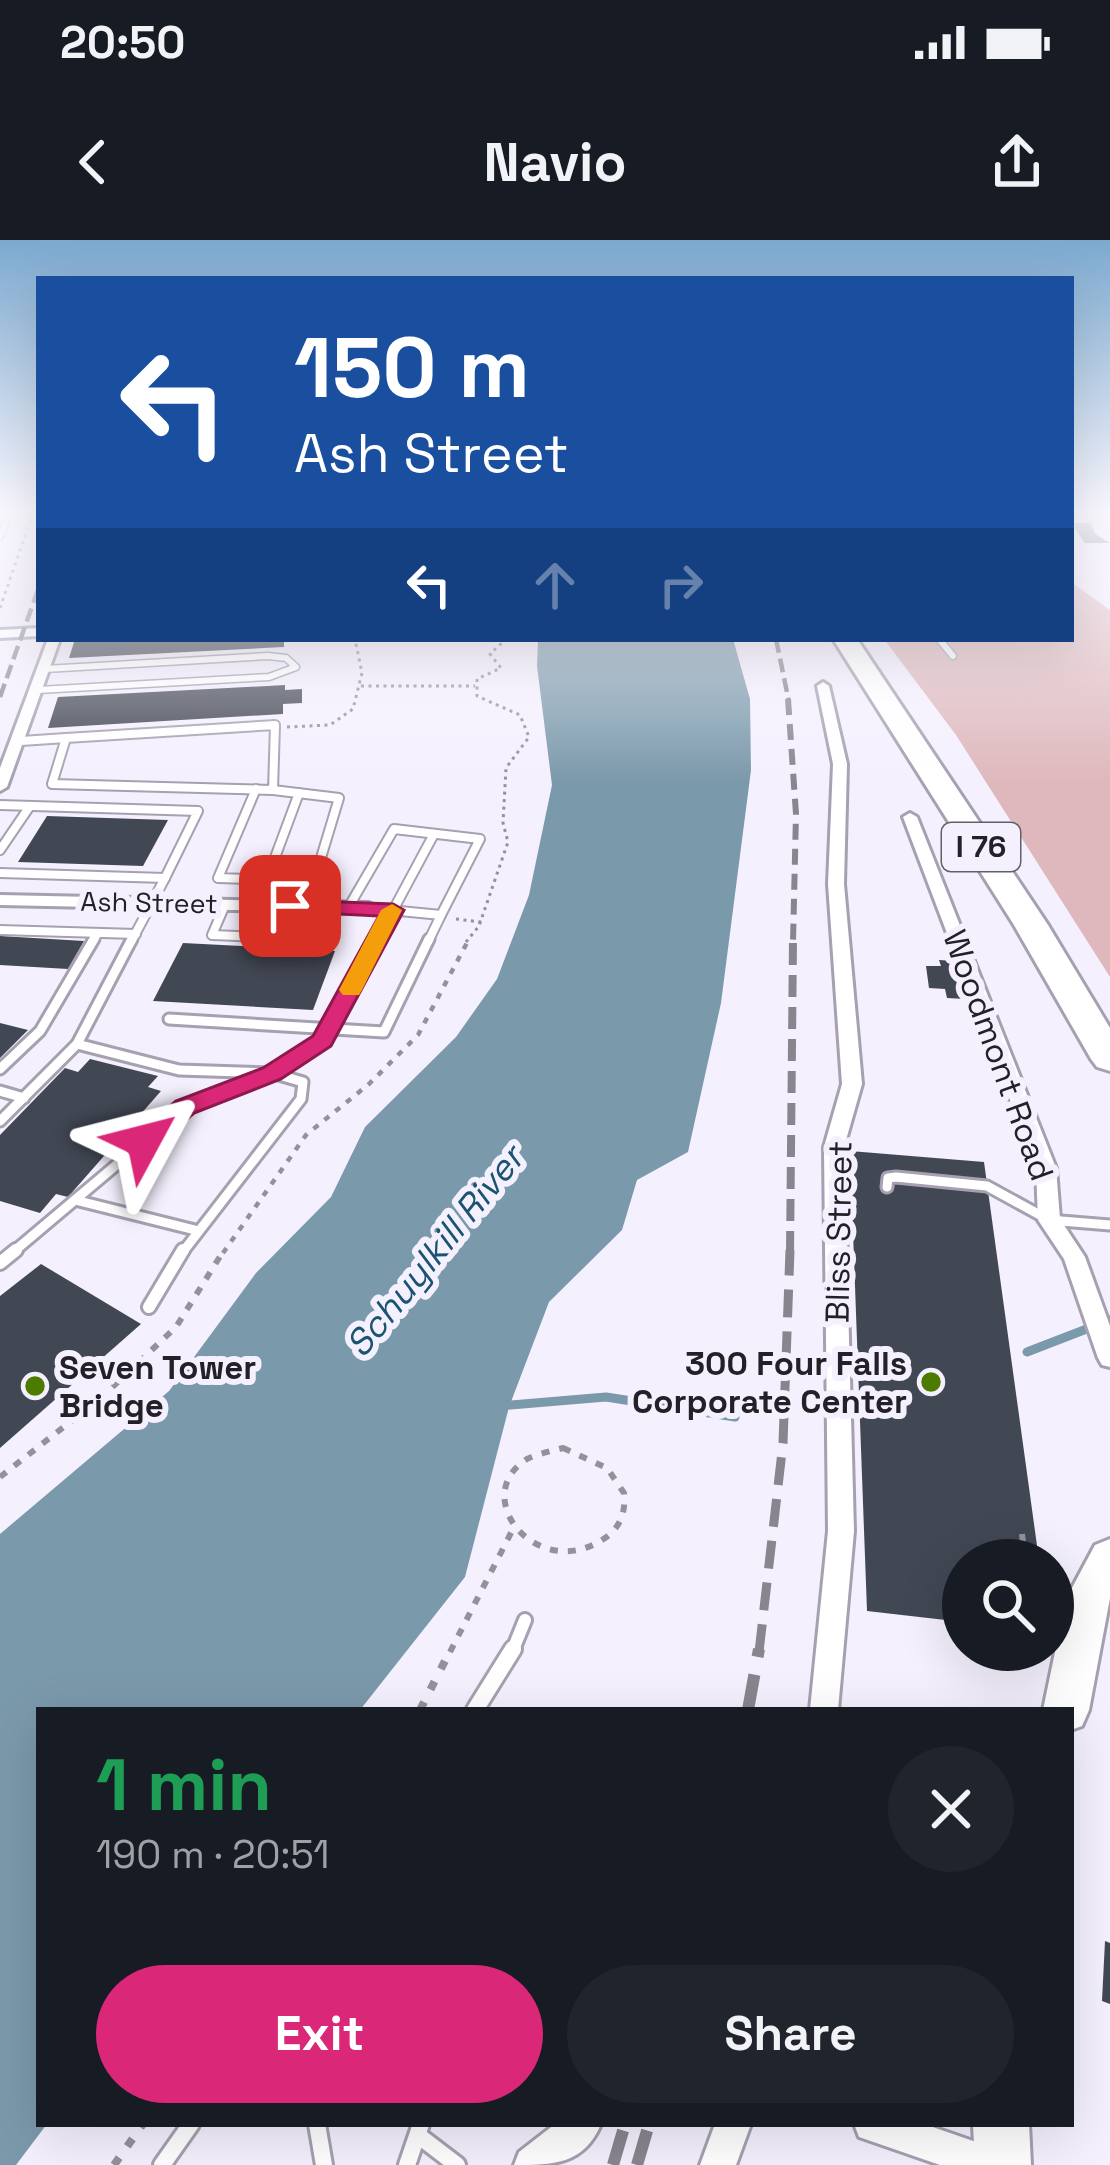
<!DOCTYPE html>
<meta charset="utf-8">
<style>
:root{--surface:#171b24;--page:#20242c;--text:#f1f3f6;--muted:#9ea1a6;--accent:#db2777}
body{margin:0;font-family:"Space Grotesk",sans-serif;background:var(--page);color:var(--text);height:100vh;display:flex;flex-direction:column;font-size:45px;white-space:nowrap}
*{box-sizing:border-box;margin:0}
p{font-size:39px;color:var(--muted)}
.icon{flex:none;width:66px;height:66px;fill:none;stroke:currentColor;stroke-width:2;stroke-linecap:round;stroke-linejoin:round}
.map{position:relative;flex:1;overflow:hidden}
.side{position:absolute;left:36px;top:1467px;width:1038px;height:420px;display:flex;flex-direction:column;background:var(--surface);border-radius:0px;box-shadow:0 12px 48px #0002}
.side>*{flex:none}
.banner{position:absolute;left:36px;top:36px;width:1038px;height:366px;border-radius:0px;box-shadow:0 12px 48px #0002;background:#1a4fa0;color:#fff;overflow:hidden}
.controls{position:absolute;left:942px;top:1299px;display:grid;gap:24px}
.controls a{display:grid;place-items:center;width:132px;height:132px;border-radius:50%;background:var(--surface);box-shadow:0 12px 48px #0002;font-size:60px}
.pin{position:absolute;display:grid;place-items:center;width:102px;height:102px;color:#fff;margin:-51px;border-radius:24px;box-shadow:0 6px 18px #0006}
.me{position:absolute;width:132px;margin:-66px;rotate:52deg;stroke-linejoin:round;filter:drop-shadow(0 0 9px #0008)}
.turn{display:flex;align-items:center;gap:42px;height:252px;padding:0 60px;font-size:54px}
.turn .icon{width:156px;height:156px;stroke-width:2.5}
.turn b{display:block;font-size:84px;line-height:102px}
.lanes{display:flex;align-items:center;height:114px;padding:0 60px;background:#0003;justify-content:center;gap:60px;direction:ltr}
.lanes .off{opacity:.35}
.round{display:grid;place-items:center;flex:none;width:126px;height:126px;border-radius:63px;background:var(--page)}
.overview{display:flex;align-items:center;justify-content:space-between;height:204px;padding:0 60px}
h1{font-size:72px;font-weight:700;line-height:90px;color:#1e9e55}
.button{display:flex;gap:24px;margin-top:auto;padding:24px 60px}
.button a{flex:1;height:138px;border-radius:72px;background:var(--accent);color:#fff;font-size:48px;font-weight:700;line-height:138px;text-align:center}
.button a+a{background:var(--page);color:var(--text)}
.status{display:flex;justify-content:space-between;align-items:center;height:84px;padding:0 60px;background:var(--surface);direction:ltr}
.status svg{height:33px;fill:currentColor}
header{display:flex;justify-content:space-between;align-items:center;height:156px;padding:0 60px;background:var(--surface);font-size:54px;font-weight:700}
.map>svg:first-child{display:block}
.forest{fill:#deb8bc}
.water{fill:#7a99ab}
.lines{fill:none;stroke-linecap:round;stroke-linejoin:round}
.stream{stroke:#7a99ab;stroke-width:9}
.building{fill:#424754}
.lane-far4-casing{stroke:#a6a0b0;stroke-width:9}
.lane-far3-casing{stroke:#a6a0b0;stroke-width:12}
.lane-far2-casing{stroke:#a6a0b0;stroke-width:15}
.lane-far1-casing{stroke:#a6a0b0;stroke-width:18}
.lane-casing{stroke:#a6a0b0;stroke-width:22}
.street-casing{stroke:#a6a0b0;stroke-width:6}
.secondary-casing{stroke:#a6a0b0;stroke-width:6}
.highway-casing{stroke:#a6a0b0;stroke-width:6}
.path-far3{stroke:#95919b;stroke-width:3;stroke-dasharray:3 4.5;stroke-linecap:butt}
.path-far2{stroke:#95919b;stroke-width:4.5;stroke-dasharray:6 8;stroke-linecap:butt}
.path-far1{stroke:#95919b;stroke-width:6;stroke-dasharray:8 10;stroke-linecap:butt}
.path{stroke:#95919b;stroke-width:8;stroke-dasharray:9 14;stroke-linecap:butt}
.lane-far4{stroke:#fff;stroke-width:6}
.lane-far3{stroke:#fff;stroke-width:8}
.lane-far2{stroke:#fff;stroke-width:9}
.lane-far1{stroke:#fff;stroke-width:12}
.lane{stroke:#fff;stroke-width:16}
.street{fill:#fff;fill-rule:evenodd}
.secondary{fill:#fff;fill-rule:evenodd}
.highway{fill:#fff;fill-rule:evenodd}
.rail-far4{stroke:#88858f;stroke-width:4.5;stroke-dasharray:14 6;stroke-linecap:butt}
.rail-far3{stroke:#88858f;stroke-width:6;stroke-dasharray:16 9;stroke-linecap:butt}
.rail-far2{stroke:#88858f;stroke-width:8;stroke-dasharray:22 10;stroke-linecap:butt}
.rail-far1{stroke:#88858f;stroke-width:9;stroke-dasharray:28 14;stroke-linecap:butt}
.rail{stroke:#88858f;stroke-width:12;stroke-dasharray:36 18;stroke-linecap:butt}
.route{fill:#db2777;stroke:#8e194d;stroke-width:3}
.slow{fill:#f59e0b}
.poi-dot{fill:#4d7b00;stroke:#f5f0fe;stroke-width:4.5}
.labels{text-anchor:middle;stroke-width:12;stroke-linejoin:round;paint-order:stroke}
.far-street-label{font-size:27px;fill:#232127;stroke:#f5f0fe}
.shield{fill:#f5f0fe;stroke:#625f68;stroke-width:3}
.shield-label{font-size:30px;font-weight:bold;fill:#232127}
.street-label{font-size:33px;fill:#232127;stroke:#f5f0fe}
.poi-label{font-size:33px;font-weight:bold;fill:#232127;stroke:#f5f0fe;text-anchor:end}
.water-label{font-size:36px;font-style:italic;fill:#1b5470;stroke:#f5f0fe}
</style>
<div class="status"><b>20:50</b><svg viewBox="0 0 49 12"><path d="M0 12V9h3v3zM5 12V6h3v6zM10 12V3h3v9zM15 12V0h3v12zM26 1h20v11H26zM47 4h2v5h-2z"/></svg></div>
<header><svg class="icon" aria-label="back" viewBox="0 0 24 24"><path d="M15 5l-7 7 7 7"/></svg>Navio<svg class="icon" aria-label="share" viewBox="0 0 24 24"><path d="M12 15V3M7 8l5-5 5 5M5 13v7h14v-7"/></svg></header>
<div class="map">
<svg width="1110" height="1925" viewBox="0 0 1110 1925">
<rect width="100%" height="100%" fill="#f5f0fe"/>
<path class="forest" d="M1071,342L1110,370V737L956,495L884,399H1071Z"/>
<path class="water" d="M538,399H733L750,459L751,530L721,763L688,912L637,940L622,990L549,1062L509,1167L465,1337L360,1470H39V1884H47L16,1925H0V1294L169,1151L256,1033L331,957L365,887L456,797L497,739L529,655L552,545L537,426Z"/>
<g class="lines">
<g class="stream">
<path d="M1027,1112L1110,1080"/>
<path d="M499,1166L606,1157L735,1177"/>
</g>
</g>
<g class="building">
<path d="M1071,283H1091L1095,294L1110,303H1085Z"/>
<path d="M75,399H284V407L69,418Z"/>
<path d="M285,445V450L302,449V463L283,464V474L48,488L58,457Z"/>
<path d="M47,576L168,580L143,626L18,622Z"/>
<path d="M0,696L84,701L68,729L0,725Z"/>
<path d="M183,703L335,711L313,770L153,761Z"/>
<path d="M939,720L955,721L965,759L947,758L945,749L929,748L926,726H941Z"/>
<path d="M0,783L28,790L0,818Z"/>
<path d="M90,819L158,836L148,847L161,851L68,957L56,954L40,973L0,961V895L65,828L78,832Z"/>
<path d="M850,911L984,922L1039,1320H963V1382L867,1371Z"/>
<path d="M41,1024L141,1084L0,1208V1056Z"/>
<path d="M1105,1701L1110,1703V1764L1102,1761Z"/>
</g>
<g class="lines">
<g class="lane-far4-casing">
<g id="lane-far4">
<path d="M0,296L10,273"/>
<path d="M939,399L953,416"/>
<path d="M38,450L269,437L296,427L286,418L268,416L45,429"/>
</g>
</g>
<g class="lane-far3-casing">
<g id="lane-far3">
<path d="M275,485L273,550L52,544L66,498Z"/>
<path d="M21,501L66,498"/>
<path d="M256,549L218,638L314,641L339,558L273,550"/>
<path d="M0,565L198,571L165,638L0,633"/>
<path d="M0,610L30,566"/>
<path d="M225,665L212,695L311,699L324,667"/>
<path d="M257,666L299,553"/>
<path d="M348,668L394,589L480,599L441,675L369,668"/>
<path d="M0,690L136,694"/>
<path d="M92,702L98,693"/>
<path d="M131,702L165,638"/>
<path d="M376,702L434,594"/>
<path d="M428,702L441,675"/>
</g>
</g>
<g class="lane-far2-casing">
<g id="lane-far2">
<path d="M169,779L384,792L429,699"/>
<path d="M77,804L179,830L272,833L303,842L301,859L182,1013"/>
<path d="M0,829L40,791L94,699"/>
<path d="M0,851L24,858"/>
<path d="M0,881L77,804L132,699"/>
<path d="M887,947L888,938L896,937L987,946L1049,980L1110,985"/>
<path d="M75,960L195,990"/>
<path d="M12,1013L185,867L272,833L323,801L377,699"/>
</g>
</g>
<g class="lane-far1-casing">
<g id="lane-far1">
<path d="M0,1023L16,1010"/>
<path d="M149,1067L183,1010"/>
<path d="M512,1412L525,1380"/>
</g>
</g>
<g class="lane-casing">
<g id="lane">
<path d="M475,1470L513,1409"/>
<path d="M317,1884L324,1925"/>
<path d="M419,1896L457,1925"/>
<path d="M162,1925L191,1884"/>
<path d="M407,1925L421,1884"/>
</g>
</g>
<g class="street-casing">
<g id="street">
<path d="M39,388V396L0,398V390Z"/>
<path d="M48,399H60L7,547L0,551V528Z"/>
<path d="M823,442L829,446L847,524L844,644L862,844L844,907L854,1291L838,1470H810L828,1291L824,907L842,844L828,644L833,524L817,446Z"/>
<path d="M910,573L917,577L1056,928L1060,979L1085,1017L1110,1086V1127L1102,1125L1098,1118L1064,1019L1038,980L1036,928L903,577Z"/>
<path d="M0,655L369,663L377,668L369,673L0,665Z"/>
<path d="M555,1884H601C584,1925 552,1925 514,1925L519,1912Z"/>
<path d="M715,1884H751L736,1925H700Z"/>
<path d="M854,1884H924L1005,1912L1010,1925H940L859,1897Z"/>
</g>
</g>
<g class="secondary-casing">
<g id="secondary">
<path d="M1110,1299V1358L1089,1470L1082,1486L1071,1490V1470H1043L1066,1359L1095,1305Z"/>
<path d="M973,1884H1029L1031,1925H975Z"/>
</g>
</g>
<g class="highway-casing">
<path id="highway" d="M833,399H857L1048,685L1110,788V831L1097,827L1091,819L1014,685Z"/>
</g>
<g class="path-far3">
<path d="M0,368L33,273"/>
<path d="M361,446H475"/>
<path d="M287,487L330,485L353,469L362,433L355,399"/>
<path d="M456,679L481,682"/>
<path d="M466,702L479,686L508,602L503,583L506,528L529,497L520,475L477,456V439L501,428L490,414L506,399"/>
</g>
<path class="path-far2" d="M223,1013L306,895L369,844L418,795L469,699"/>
<g class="path-far1">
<path d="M563,1208L607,1228L624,1253C626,1273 620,1289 602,1300C536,1342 468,1256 527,1219C537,1214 552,1211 563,1208Z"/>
<path d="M0,1237L103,1156L176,1087L224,1010"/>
<path d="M1022,1294L1025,1320"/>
<path d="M450,1412L513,1289"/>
</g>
<g class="path">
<path d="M420,1470L451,1409"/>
<path d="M114,1925L143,1884"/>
</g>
<use href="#lane-far4" class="lane-far4"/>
<use href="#lane-far3" class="lane-far3"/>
<use href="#lane-far2" class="lane-far2"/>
<use href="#lane-far1" class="lane-far1"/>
<use href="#lane" class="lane"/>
<use href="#street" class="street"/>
<use href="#secondary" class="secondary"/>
<use href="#highway" class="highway"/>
<g class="rail-far4">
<path d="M776,399L789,462"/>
<path d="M0,457L39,347"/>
</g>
<path class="rail-far3" d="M788,459L796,574L793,702"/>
<path class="rail-far2" d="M790,1013L793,699"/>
<path class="rail-far1" d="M759,1412L783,1203L790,1010"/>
<g class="rail">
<path d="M748,1470L759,1409"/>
<path d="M613,1925L625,1884"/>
<path d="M637,1925L649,1884"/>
</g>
</g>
<linearGradient id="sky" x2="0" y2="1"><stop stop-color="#7ca9d0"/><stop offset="0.5" stop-color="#faf8ff"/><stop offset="1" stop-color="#faf8ff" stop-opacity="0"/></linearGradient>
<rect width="1110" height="543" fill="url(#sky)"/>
<path class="route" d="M290,660L393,664L404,670L331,806L281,839L194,873L154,907H135L131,901L135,895L176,861L263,828L313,796L379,676L283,671V662Z"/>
<path class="slow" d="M392,664L402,670L362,750L359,755H343L339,750L381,670Z"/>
<g class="poi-dot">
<circle cx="931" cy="1142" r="12"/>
<circle cx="35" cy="1146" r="12"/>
</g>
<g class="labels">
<g class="far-street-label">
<text transform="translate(149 663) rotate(1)" y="9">Ash Street</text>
</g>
<rect class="shield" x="942" y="583" width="78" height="48" rx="9"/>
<g class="shield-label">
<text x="981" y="617">I 76</text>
</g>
<g class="street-label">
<text transform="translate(999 815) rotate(70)" y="12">Woodmont Road</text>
<text transform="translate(838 992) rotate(-89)" y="12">Bliss Street</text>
</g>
<g class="poi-label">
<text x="907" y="1135">300 Four Falls<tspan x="907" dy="38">Corporate Center</tspan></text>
<text x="59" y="1139" text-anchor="start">Seven Tower<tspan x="59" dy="38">Bridge</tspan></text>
</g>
<g class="water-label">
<text transform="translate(434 1011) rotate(-51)" y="13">Schuylkill River</text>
</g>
</g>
</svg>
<div class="controls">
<a><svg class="icon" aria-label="search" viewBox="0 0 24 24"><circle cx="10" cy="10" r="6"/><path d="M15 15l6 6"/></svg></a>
</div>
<div class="pin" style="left:290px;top:666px;background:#d93025"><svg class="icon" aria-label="arrive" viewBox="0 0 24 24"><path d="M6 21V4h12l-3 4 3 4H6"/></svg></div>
<svg class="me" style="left:144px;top:901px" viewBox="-20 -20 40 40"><path d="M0-17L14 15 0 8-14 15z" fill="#db2777" stroke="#fff" stroke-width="4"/></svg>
<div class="banner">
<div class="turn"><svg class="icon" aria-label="left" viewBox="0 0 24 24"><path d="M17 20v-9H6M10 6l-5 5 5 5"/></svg><div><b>150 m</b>Ash Street</div></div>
<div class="lanes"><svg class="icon" aria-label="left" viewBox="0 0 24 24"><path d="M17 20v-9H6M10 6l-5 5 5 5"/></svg><svg class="icon off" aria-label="ahead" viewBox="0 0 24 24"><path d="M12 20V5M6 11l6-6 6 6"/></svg><svg class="icon off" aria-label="right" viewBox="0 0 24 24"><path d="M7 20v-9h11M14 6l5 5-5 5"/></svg></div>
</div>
<section class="side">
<div class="overview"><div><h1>1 min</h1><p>190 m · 20:51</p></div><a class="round"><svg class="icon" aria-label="close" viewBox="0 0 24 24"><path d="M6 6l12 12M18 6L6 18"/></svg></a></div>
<div class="button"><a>Exit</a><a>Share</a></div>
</section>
</div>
